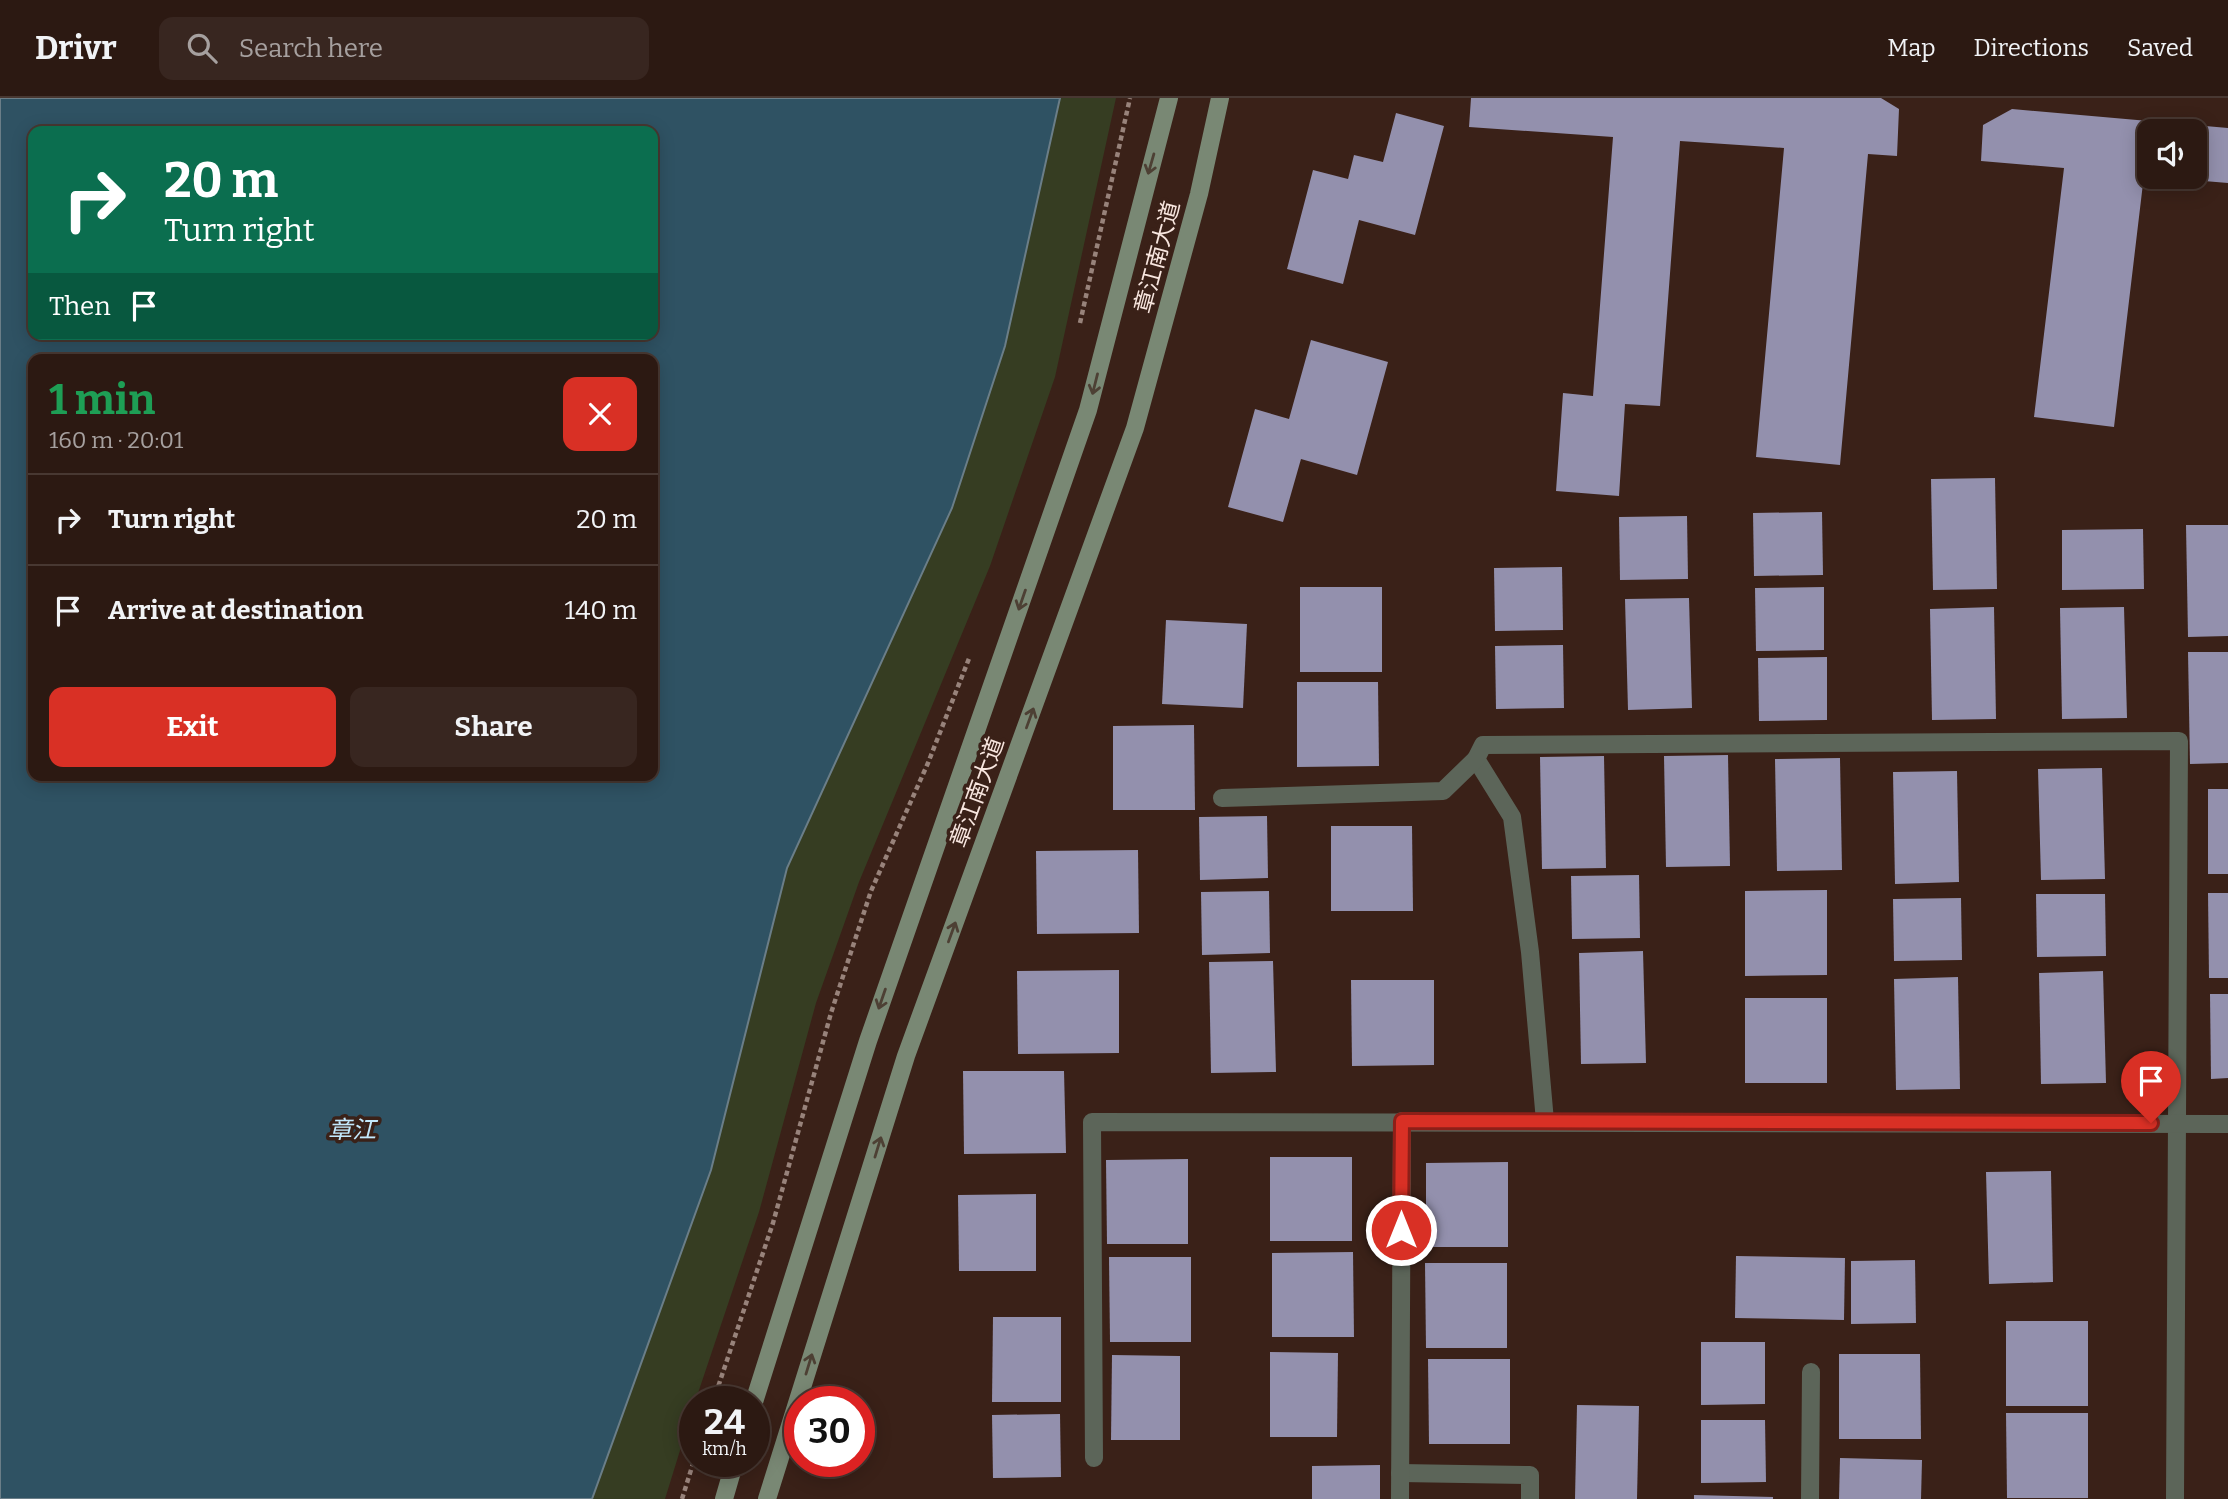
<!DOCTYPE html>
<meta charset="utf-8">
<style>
:root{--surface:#2c1912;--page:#382620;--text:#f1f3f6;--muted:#a6a09f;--line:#483832;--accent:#d93025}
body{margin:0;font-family:Bitter,"Noto Sans SC",serif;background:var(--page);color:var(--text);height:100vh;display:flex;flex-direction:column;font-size:26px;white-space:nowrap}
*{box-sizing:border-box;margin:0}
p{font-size:23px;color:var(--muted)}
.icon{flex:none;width:38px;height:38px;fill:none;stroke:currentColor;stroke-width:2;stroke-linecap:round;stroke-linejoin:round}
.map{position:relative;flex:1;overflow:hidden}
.details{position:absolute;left:28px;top:256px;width:630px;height:427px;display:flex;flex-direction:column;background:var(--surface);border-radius:14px;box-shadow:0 4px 18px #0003,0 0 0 2px var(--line)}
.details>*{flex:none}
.banner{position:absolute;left:28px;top:28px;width:630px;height:214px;border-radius:14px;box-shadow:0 4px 18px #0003,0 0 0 2px var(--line);background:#0b6e4f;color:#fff;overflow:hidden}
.fabs{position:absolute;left:2137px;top:21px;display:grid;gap:14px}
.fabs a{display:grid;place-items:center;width:70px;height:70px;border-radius:14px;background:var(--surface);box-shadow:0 4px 18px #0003,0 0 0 2px var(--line);font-size:35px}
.speed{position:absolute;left:679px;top:1288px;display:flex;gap:14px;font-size:35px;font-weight:700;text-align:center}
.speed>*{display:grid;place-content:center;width:91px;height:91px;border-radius:50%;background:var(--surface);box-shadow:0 4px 18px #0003,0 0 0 2px var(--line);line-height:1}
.speed small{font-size:18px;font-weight:400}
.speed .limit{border:10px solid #d22;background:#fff;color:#111}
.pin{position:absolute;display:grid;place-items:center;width:60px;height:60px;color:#fff;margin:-72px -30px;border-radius:50% 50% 50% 0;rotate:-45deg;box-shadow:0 0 7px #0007}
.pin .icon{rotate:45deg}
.me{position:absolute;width:77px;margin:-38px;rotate:0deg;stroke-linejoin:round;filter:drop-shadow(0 0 5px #0008)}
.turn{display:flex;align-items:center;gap:24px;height:147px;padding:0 21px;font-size:32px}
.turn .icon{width:91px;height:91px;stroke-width:2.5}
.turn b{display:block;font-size:49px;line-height:60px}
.then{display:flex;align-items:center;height:66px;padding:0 21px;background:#0003;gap:14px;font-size:26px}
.round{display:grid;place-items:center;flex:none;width:74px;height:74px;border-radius:14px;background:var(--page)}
.summary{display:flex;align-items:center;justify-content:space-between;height:119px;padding:0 21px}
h1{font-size:42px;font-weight:700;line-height:52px;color:#1e9e55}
.cta{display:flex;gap:14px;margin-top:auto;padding:14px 21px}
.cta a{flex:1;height:80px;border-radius:14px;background:var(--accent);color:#fff;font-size:28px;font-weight:700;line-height:80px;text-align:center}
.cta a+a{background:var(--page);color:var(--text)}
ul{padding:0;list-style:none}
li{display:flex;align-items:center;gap:21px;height:91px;padding:0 21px;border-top:2px solid var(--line)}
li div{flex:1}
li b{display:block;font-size:26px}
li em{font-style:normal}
header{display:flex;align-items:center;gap:42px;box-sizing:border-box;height:98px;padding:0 35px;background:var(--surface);border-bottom:2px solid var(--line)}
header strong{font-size:33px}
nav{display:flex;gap:38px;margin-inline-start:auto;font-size:24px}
.search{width:490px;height:63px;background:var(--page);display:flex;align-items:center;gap:18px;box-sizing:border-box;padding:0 24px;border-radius:14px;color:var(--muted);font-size:26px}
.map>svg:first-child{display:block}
.green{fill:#363d22}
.water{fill:#2f5263;stroke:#6b7e88;stroke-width:2;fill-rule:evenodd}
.building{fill:#9390ad}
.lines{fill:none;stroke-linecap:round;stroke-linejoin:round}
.path{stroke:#98837b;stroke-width:4.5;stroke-dasharray:5 3.5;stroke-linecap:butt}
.street{stroke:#5c6559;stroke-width:18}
.secondary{stroke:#798874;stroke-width:18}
.oneway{stroke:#4d4034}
.route-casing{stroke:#8d1f18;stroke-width:18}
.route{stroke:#d93025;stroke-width:12}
.labels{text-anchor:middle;stroke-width:7;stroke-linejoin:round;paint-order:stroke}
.street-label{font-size:23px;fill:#f8e6df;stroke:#3a2118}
.water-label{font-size:24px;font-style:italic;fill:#c3e9fd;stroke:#3a2118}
</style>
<header>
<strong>Drivr</strong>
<div class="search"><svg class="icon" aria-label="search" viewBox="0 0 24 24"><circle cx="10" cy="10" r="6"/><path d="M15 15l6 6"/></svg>Search here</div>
<nav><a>Map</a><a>Directions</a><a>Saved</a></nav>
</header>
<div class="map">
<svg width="2228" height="1401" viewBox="0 0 2228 1401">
<rect width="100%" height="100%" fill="#3a2118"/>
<path class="green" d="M1060,0H1116L1055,279L990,468L859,784L816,905L759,1114L695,1304L665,1401H592L711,1072L787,770L952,410L1005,248Z"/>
<path class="water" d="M0,0H1060L1005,248L952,410L787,770L711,1072L592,1401H0ZM33,33H653V236H33ZM33,261H653V677H33Z"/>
<g class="building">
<path d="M1471,0H1881L1899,11L1897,58L1868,56L1840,367L1756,359L1784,50L1680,43L1660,308L1625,306L1619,398L1556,393L1563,295L1593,298L1613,39L1469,29Z"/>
<path d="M2012,11L2228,30V85L2180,81V79H2194V33H2149V78L2144,77L2114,329L2034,319L2064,70L1981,63L1983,27Z"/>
<path d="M1396,15L1444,28L1415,137L1359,122L1343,186L1287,171L1313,72L1348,81L1354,57L1383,64Z"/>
<path d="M1311,242L1388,264L1357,377L1301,361L1283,424L1228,409L1255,311L1289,321Z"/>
<path d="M1995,380L1997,491L1933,492L1931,381Z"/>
<path d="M1822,414L1823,477L1754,478L1753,415Z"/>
<path d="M1687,418L1688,481L1620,482L1619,419Z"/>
<path d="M2186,427H2228V538L2188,539Z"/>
<path d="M2143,431L2144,491L2062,492V432Z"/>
<path d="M1562,469L1563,532L1495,533L1494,470Z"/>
<rect x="1300" y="489" width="82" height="85"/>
<path d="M1824,489V552L1756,553L1755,490Z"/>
<path d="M1689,500L1692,610L1628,612L1625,501Z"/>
<path d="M1994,509L1996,621L1932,622L1930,511Z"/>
<path d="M2124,509L2127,620L2062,621L2060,510Z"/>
<path d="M1166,522L1247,526L1243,610L1162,606Z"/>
<path d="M1563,547L1564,610L1496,611L1495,548Z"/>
<path d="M2188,554H2228V665L2190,666Z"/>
<path d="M1827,559V622L1759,623L1758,560Z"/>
<path d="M1297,584H1378L1379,668L1297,669Z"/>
<path d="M1194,627L1195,712H1113V628Z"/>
<path d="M1728,657L1730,768L1666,769L1664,658Z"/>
<path d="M1604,658L1606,770L1542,771L1540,659Z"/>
<path d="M1840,660L1842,772L1777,773L1775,661Z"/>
<path d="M2102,670L2105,781L2041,782L2038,671Z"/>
<path d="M1957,673L1959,784L1895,786L1893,674Z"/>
<rect x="2208" y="691" width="20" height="85"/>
<path d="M1267,718L1268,780L1200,782L1199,719Z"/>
<path d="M1331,728H1412L1413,813H1331Z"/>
<path d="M1138,752L1139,835L1037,836L1036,753Z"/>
<path d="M1639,777L1640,840L1572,841L1571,778Z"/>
<path d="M1827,792V877L1745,878V793Z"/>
<path d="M1269,793L1270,855L1202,857L1201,794Z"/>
<path d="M2208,795H2228V880H2209Z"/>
<path d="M2036,796H2105L2106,858L2037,859Z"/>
<path d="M1961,800L1962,862L1894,863L1893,801Z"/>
<path d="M1643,853L1646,965L1581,966L1579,855Z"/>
<path d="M1273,863L1276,974L1211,975L1209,864Z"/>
<path d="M1119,872V955L1018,956L1017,873Z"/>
<path d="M2103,873L2106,985L2041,986L2039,875Z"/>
<path d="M1958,879L1960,991L1896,992L1894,881Z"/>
<path d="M1351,882H1434V967L1352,968Z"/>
<path d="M2210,896H2228V980L2211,981Z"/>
<rect x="1745" y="900" width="82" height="85"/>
<path d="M963,973H1064L1066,1055L964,1056Z"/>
<rect x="1270" y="1059" width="82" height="84"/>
<path d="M1188,1061V1146H1107L1106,1062Z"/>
<path d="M1508,1064V1149H1426V1065Z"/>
<path d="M2051,1073L2053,1184L1989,1186L1986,1074Z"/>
<path d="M1036,1096V1173H959L958,1097Z"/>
<path d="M1353,1154L1354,1239H1272V1155Z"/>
<path d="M1736,1158L1845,1160L1844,1222L1735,1220Z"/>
<path d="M1109,1159H1191V1244H1110Z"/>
<path d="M1915,1162L1916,1225L1851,1226V1163Z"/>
<path d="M1425,1165H1507V1250H1426Z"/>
<path d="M993,1219H1061V1304H992Z"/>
<rect x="2006" y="1223" width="82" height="85"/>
<path d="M1701,1244H1765V1306L1701,1307Z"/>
<path d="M1270,1254L1338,1255L1337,1339H1270Z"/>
<path d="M1839,1256H1920L1921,1341H1839Z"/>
<path d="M1112,1257L1180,1258V1342H1111Z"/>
<path d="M1428,1261H1510V1346H1429Z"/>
<path d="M1577,1307L1639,1308L1637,1401H1575Z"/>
<path d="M2006,1315H2088V1400H2007Z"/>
<path d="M1060,1316L1061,1379L993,1380L992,1317Z"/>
<path d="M1701,1322H1765L1766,1384L1701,1385Z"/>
<path d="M1840,1360L1922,1362L1921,1401H1839Z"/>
<path d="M1380,1367V1401H1312V1368Z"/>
<path d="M1694,1397L1773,1399V1401H1694Z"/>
</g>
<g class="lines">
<g class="path">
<path d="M1080,225L1130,0"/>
<path d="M713,1304L773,1125L831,915L871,793L928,665L970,558"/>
<path d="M682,1401L695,1359"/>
</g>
<g class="street">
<path d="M1476,661L1512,719L1530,854L1545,1023"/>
<path d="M1222,700L1443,693L1476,661L1483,647L2179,643L2175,1401"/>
<path d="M1094,1360L1092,1024L2228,1026"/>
<path d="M1400,1375L1530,1377V1401"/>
<path d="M1400,1401L1402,1023"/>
<path d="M1810,1401L1811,1274"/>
</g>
<g class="secondary">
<path d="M754,1304L868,943L1088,312L1169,0"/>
<path d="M724,1401L735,1363"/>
<path d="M767,1401L906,958L1135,330L1199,96L1220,0"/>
</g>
</g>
<defs><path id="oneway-shaft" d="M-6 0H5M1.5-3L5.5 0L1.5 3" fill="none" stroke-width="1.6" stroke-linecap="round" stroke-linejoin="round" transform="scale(1.75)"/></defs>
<g class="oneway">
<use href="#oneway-shaft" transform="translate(1151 66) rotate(106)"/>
<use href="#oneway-shaft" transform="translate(1095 286) rotate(104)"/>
<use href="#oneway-shaft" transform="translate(1022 502) rotate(109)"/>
<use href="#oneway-shaft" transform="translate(1030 620) rotate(-70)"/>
<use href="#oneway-shaft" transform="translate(952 834) rotate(-70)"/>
<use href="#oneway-shaft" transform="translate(882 901) rotate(109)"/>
<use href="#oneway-shaft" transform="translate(878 1049) rotate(-73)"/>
<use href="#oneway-shaft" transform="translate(809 1266) rotate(-73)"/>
</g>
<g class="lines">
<g class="route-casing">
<path id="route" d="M1401,1132L1402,1023L2151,1025"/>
</g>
<use href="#route" class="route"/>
</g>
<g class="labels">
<g class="street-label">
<text transform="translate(1157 159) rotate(-75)" y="8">章江南大道</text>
<text transform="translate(977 694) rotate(-70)" y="8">章江南大道</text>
</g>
<g class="water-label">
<text x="352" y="1040">章江</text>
</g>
</g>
</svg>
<div class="fabs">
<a><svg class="icon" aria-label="sound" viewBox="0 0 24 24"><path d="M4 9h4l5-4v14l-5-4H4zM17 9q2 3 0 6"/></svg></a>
</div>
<div class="speed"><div>24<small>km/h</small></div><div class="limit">30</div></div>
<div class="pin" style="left:2151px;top:1025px;background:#d93025"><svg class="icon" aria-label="arrive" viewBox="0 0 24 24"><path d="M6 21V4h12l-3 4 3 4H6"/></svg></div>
<svg class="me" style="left:1401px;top:1132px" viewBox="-20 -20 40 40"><circle r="17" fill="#d93025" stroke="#fff" stroke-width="3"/><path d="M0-11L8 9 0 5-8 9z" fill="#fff"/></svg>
<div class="banner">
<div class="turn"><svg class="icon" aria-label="right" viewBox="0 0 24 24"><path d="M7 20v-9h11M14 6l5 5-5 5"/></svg><div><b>20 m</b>Turn right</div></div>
<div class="then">Then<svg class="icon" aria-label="arrive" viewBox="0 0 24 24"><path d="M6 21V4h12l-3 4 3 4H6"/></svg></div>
</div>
<section class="details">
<div class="summary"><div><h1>1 min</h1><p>160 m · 20:01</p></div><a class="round" style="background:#d93025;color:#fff"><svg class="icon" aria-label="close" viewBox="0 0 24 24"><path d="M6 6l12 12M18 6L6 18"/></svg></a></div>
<ul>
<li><svg class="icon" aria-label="right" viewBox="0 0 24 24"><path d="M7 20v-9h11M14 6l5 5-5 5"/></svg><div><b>Turn right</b></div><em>20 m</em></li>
<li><svg class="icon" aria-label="arrive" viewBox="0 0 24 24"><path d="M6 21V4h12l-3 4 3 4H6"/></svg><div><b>Arrive at destination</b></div><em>140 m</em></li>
</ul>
<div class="cta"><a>Exit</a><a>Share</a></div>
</section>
</div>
